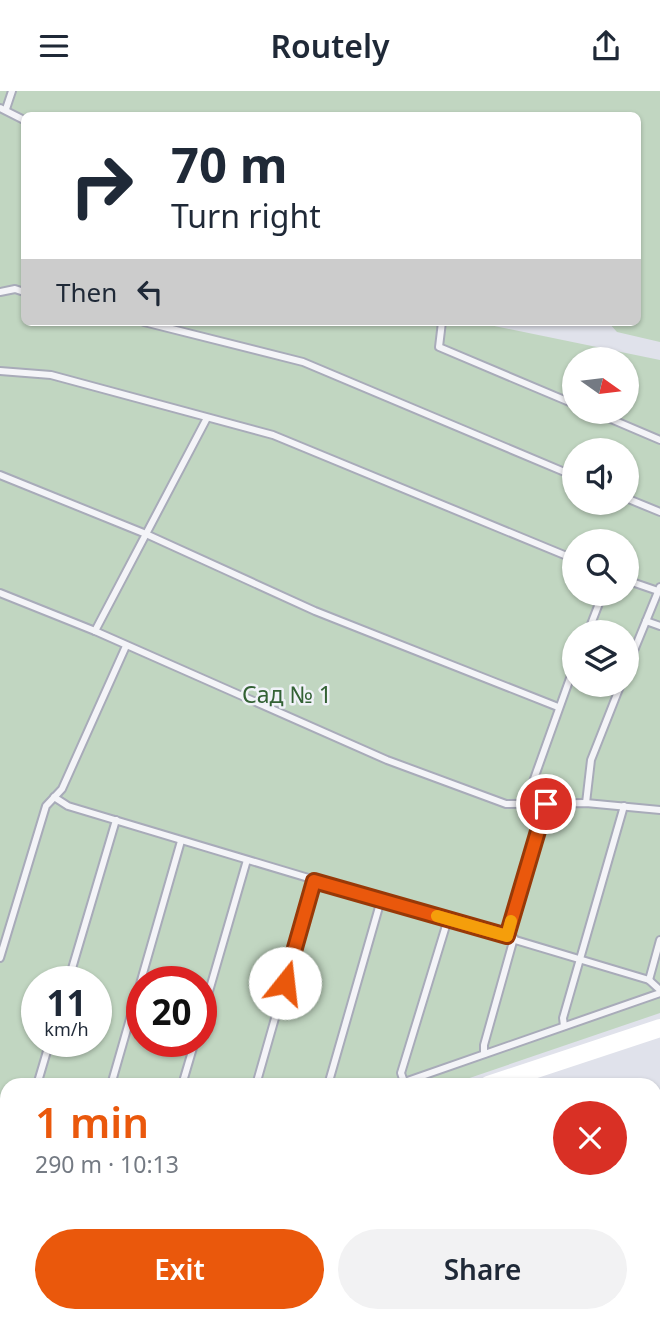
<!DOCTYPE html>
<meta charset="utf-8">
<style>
:root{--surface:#fff;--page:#f2f2f3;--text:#1f2937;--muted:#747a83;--accent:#ea580c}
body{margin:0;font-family:"Noto Sans",sans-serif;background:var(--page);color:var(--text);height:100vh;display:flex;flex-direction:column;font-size:26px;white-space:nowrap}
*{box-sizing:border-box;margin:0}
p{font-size:23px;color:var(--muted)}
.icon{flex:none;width:38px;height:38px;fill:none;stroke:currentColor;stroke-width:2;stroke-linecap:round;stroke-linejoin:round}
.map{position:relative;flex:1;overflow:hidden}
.drawer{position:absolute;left:0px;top:987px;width:662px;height:245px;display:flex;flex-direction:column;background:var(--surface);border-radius:21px 21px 0 0;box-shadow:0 2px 5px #0004}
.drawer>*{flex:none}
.top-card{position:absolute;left:21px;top:21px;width:620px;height:214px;border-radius:10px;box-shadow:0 2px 5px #0004;background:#fff;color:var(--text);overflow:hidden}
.needle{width:46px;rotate:104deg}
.fabs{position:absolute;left:562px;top:256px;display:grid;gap:14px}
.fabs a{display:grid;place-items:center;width:77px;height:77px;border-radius:50%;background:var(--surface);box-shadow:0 2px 5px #0004;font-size:35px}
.speed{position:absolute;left:21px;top:875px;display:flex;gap:14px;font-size:35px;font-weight:700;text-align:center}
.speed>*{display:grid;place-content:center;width:91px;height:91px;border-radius:50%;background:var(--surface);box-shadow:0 2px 5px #0004;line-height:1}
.speed small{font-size:18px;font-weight:400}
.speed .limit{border:10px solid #d22;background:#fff;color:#111}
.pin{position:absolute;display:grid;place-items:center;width:60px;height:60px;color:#fff;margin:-30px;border:4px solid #fff;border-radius:50%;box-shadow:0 2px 7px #0007}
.me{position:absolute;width:77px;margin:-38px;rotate:16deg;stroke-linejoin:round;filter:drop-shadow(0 0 5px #0008)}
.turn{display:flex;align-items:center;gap:24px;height:147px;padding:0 35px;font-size:32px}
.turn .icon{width:91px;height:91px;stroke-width:2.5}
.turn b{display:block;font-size:49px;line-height:60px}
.then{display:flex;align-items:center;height:66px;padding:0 35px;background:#0003;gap:14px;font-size:26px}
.round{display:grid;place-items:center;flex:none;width:74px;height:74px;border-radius:37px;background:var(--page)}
.summary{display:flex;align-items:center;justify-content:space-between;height:119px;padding:0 35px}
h1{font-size:42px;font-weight:600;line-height:52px;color:var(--accent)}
.cta{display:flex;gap:14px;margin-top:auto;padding:14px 35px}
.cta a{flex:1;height:80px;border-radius:42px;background:var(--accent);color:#fff;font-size:28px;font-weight:600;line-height:80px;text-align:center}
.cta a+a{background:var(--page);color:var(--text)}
header{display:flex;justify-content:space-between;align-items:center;height:91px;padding:0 35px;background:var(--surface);font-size:32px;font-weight:600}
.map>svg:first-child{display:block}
.green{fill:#c1d6c1;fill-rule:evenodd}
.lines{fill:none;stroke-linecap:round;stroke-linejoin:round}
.service-casing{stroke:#a8abb9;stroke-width:10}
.minor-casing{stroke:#a8abb9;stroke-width:16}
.tertiary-casing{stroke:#a8abb9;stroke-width:19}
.service{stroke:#f4f4f8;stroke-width:6}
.minor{stroke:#f4f4f8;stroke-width:12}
.tertiary{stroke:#f4f4f8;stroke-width:16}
.secondary{stroke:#fff;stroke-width:18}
.route-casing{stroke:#983908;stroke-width:18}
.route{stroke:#ea580c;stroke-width:12}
.slow{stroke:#f59e0b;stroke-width:12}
.labels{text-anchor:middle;stroke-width:5;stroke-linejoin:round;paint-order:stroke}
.park-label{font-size:23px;fill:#336134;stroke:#f0f2f8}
</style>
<header><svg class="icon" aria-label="menu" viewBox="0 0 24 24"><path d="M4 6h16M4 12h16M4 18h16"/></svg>Routely<svg class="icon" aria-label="share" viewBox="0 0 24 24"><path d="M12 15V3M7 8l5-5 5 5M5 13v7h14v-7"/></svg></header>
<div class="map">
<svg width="660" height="1232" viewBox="0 0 660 1232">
<rect width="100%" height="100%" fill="#e0e2eb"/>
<path class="green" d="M0,0H660V251L617,241L608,231H637V24H24V231H475L660,269V922L449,994H7V1076L0,1065ZM574,268H626V320H574ZM574,359H626V411H574ZM574,450H626V502H574ZM574,541H626V593H574ZM37,891H96V950H37ZM142,891H201V950H142Z"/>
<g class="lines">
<g class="service-casing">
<g id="service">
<path d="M0,17L24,29"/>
<path d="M6,18L12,0"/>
<path d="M0,201L15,198L24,201"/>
<path d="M144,231L303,271L574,385"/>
<path d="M442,231L439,256L574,313"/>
<path d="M0,280L51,284L273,344L574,468"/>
<path d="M592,320L660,349"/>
<path d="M0,384L146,443L315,520L558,616"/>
<path d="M626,407L660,421"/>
<path d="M626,489L658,500"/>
<path d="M0,502L95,540L387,669L506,713L586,712L660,719"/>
<path d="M646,530L660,535"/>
<path d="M95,540L207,327"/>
<path d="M588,541L603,502"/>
<path d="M626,579L660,496"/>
<path d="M54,706L68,715L649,889L660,899"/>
<path d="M586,712L591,669L621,593"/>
<path d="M525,713L574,576"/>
<path d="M507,845L546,713"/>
<path d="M0,867L46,715L62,698L126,555"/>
<path d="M649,889L660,849"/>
<path d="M68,891L116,729"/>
<path d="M201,928L247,769"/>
<path d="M564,935L563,927L624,715"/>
<path d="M484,963V954L514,847"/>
<path d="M404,991L401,982L448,828"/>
<path d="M37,994L50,950"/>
<path d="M111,994L181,750"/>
<path d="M182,994L195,950"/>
<path d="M256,994L314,790"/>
<path d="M328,994L381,809"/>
<path d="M396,994L660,902"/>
<path d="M654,1018L660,1017"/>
<path d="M654,1176H660"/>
<path d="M0,1184L7,1177"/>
<path d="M654,1202L659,1232"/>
<path d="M84,1232L95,1225"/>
</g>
</g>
<g class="minor-casing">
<g id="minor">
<path d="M392,1225V1232"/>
<path d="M529,1225L532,1229"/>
</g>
</g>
<g class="tertiary-casing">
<path id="tertiary" d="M0,1073L7,1084"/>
</g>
<use href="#service" class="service"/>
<use href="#minor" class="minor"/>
<use href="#tertiary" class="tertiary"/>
<g class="secondary">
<path d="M488,994L660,937"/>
<path d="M99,1225L104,1232"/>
</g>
</g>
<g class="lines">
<g class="route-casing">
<path id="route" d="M285,892L314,790L507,845L546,713"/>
</g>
<use href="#route" class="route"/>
<path class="slow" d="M437,825L507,845L511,830"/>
</g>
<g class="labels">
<g class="park-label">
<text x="287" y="612">Сад № 1</text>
</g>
</g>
</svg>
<div class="fabs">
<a><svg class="needle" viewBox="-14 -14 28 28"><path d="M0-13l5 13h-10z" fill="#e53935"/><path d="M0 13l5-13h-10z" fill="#747a83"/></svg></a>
<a><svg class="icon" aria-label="sound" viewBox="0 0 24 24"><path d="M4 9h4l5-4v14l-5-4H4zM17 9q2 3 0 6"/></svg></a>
<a><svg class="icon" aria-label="search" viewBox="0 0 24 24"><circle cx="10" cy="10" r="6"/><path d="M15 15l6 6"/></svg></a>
<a><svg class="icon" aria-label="layers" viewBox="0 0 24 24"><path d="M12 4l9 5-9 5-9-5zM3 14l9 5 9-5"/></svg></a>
</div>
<div class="speed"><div>11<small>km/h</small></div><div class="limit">20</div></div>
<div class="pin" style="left:546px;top:713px;background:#d93025"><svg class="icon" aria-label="arrive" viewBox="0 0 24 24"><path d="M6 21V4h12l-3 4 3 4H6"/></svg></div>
<svg class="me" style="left:285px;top:892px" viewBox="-20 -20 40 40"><circle r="19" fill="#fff"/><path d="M0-13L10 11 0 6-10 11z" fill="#ea580c"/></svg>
<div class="top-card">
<div class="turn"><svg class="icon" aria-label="right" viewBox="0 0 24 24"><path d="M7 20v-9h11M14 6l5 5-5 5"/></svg><div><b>70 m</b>Turn right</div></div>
<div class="then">Then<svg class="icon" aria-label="left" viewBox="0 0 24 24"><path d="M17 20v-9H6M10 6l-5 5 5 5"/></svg></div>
</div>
<section class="drawer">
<div class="summary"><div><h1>1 min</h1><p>290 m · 10:13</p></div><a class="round" style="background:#d93025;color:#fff"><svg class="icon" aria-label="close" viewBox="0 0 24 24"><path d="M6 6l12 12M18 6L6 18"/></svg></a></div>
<div class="cta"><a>Exit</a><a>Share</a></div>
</section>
</div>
